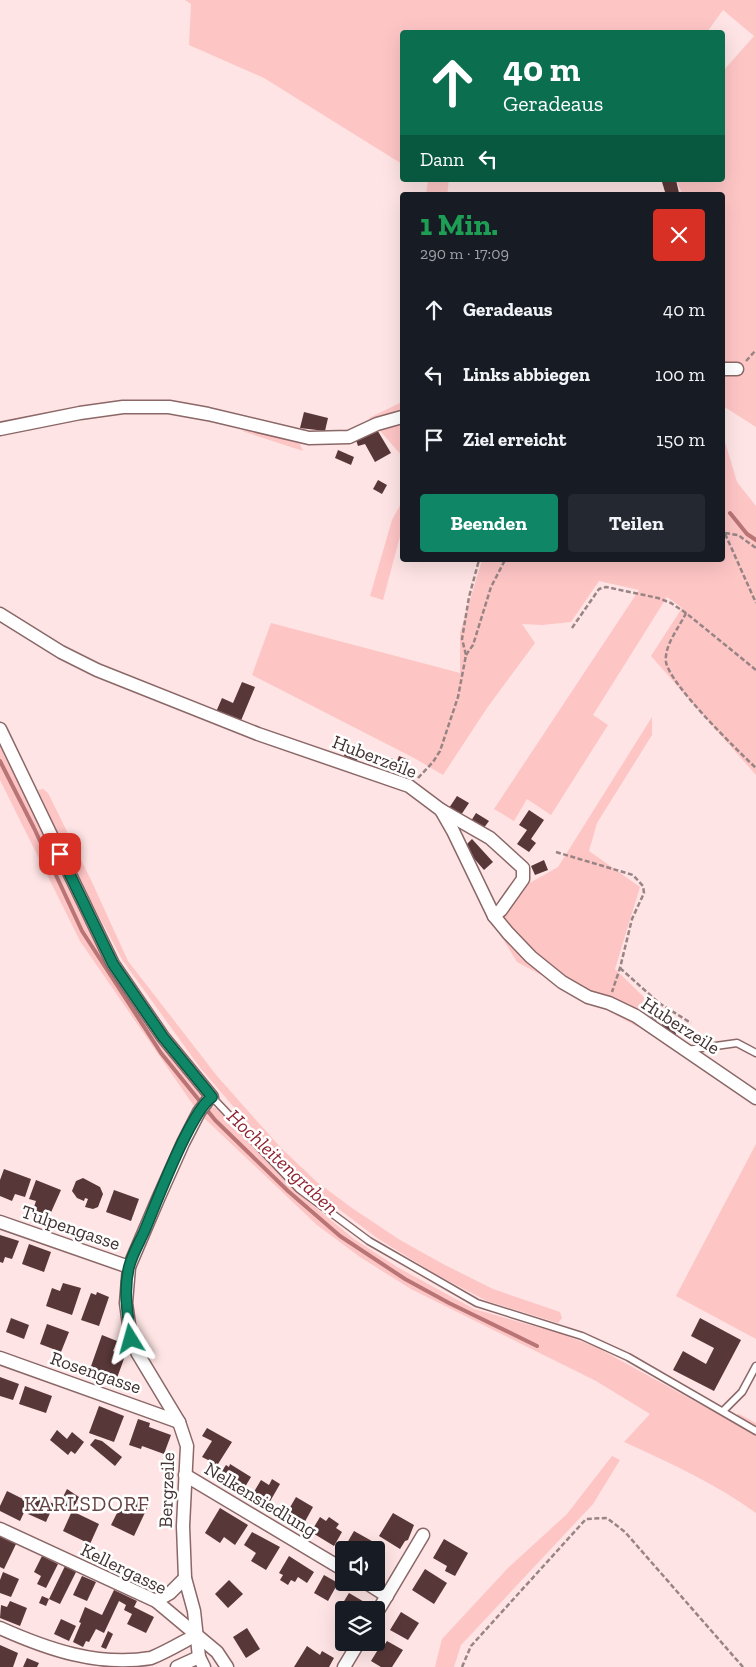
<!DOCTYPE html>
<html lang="de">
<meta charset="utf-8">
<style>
:root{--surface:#171b24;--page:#242831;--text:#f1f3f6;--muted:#9ea1a6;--accent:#0f8666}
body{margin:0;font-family:"Zilla Slab",serif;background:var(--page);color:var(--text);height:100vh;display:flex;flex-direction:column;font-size:19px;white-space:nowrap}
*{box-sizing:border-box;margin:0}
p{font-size:16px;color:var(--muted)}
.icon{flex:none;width:28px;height:28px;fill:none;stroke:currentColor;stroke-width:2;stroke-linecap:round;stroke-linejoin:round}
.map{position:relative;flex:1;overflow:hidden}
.details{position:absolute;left:400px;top:192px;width:325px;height:370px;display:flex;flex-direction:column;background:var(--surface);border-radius:5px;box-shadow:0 5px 20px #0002}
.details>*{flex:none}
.top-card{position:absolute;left:400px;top:30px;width:325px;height:152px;border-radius:5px;box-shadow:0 5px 20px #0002;background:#0b6e4f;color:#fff;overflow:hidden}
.buttons{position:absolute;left:335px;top:1541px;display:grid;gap:10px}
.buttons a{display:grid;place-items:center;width:50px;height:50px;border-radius:5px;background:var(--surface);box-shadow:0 5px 20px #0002;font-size:25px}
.pin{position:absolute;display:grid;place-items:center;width:42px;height:42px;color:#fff;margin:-21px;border-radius:10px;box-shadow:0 2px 8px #0006}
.me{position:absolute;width:55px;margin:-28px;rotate:352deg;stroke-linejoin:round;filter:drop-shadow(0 0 4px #0008)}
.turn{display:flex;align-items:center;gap:18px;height:105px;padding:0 20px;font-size:22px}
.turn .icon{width:65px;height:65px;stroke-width:2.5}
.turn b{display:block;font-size:35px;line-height:42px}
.then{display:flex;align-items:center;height:48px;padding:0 20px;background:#0003;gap:10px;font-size:19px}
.round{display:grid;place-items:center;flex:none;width:52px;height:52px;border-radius:5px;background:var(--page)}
.headline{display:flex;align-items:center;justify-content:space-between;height:85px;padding:0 20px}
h1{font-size:30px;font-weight:700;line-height:38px;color:#1e9e55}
.button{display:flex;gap:10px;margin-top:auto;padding:10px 20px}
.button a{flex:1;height:58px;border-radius:5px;background:var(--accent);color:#fff;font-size:20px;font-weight:700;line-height:58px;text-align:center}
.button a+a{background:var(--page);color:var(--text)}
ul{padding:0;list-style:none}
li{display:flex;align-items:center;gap:15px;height:65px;padding:0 20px}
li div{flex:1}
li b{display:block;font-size:19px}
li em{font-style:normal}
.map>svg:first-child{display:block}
.green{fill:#fec5c5}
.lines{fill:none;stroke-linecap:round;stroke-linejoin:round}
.stream{stroke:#b97475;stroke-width:4}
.building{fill:#583738}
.lane-casing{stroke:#8b6767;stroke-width:9}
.street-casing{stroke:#8b6767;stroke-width:15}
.path{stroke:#988484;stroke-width:2.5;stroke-dasharray:5 2.5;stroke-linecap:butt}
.lane{stroke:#fff;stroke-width:6}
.street{stroke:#fff;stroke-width:12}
.route-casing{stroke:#0a5742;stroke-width:12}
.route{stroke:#0f8666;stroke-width:9}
.labels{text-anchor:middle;stroke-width:5;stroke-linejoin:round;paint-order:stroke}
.street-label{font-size:19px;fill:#423232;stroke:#fff}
.water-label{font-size:20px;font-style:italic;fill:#8e2331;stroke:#fff}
.quarter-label{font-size:21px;letter-spacing:1px;fill:#644;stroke:#fff}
</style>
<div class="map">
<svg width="756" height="1667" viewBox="0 0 756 1667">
<rect width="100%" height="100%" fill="#fee4e4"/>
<g class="green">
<path d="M185,0H756V427L723,406V414L722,277L725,276L722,272V195H683L676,180H722L723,71L754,36L723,10L707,32H402V164L264,78L189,45L191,4Z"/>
<path d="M428,180H449L447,195H426Z"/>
<path d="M402,402V456L369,418Z"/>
<path d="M292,427L303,451L242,431Z"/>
<path d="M723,435L737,482L756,506V775L651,656L682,608L667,597L593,715L608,725L551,815L527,799L514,821L494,809L639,590L599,581L571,622L542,625L522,624L535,643L487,708L443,775L414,758L252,675L271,623L460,673V633L482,560H722Z"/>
<path d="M402,502V529L383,600L370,596L392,520Z"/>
<path d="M652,717V735L597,823L589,851L640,887L615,969L649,1002L638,1027L517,962L495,926L526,885L558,867Z"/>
<path d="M0,745L88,930L101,952L202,1093L203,1097L196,1109L80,941L0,780Z"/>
<path d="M43,789L48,793L91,880L128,961L217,1076L281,1148L317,1182L352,1208L400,1240L443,1264L493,1289L560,1312L562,1318L558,1323L487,1301L435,1274L377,1238L299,1179L271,1150L201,1069L123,961L76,874L38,790Z"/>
<path d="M214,1107L219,1110L293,1189L354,1239L397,1267L474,1309L562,1334L596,1347L727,1419L739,1414L756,1423V1513C715,1483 670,1463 624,1442L650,1414L596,1381L411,1289L360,1257L317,1225L202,1116L209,1109Z"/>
<path d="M756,1144V1339L676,1296Z"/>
<path d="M612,1456L620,1460L593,1504L461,1645L454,1667H435L442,1639L507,1569L567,1514Z"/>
</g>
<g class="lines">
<g class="stream">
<path d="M730,513L747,534L756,540"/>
<path d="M0,761L34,828L82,931L161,1053L215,1120L288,1191L340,1236L405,1279L449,1303L537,1346"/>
</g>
</g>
<g class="building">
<path d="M672,180H676L679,193L666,195L662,182Z"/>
<path d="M304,412L328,418L325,431L300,428Z"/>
<path d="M376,428L391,453L375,462L365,444L358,446L355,437Z"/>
<path d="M338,450L354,457L351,465L335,458Z"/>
<path d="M378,480L387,485L382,494L373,489Z"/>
<path d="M242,682L255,687L240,723L216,712L222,698L233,703Z"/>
<path d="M347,748L359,753L357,761L344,756Z"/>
<path d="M380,755L393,759L390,767L377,763Z"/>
<path d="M399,756L409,760L404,773L394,769Z"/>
<path d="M457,796L469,803L461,815L449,808Z"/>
<path d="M529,810L544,820L531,839L536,843L529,852L517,844L527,830L519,825Z"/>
<path d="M476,813L489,821L483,829L471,821Z"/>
<path d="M472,839L493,862L484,870L464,847Z"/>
<path d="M544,860L548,870L535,875L531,866Z"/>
<path d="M652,1007L661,1013L656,1021L647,1014Z"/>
<path d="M668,1016L681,1025L675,1035L661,1026Z"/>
<path d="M4,1169L31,1179L25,1197L15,1194L12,1201L0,1196V1180Z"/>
<path d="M83,1178L100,1187L103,1194L98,1207L93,1209L85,1207L88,1199L85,1198L84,1201L77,1198L72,1191L76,1181Z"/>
<path d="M36,1180L61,1190L48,1219L32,1213L36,1201L29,1199Z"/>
<path d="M114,1190L139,1199L131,1221L106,1212Z"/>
<path d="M0,1235L19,1241L12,1259L5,1257L3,1263L0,1262Z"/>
<path d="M29,1244L51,1252L44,1272L22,1264Z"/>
<path d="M63,1283L81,1288L72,1315L46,1306L52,1288L60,1291Z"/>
<path d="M97,1292L109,1297L99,1326L81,1320L91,1293L96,1295Z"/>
<path d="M11,1318L29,1325L24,1339L6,1332Z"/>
<path d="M700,1318L741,1340L714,1391L673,1370L683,1351L706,1364L714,1348L691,1336Z"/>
<path d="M47,1324L69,1332L61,1352L40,1344Z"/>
<path d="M102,1335L117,1341L113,1351L125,1356L117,1378L90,1369Z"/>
<path d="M0,1377L19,1384L13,1400L0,1396Z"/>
<path d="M25,1386L52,1396L46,1413L19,1404Z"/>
<path d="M99,1406L124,1416L114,1442L89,1433Z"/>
<path d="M138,1419L150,1423L149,1427L171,1435L164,1454L142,1446L141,1449L129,1445Z"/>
<path d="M207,1428L232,1442L211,1475L204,1471L210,1461L202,1457L212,1441L202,1436Z"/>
<path d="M57,1430L67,1439L72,1432L84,1442L75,1454L71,1451L68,1455L50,1440Z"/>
<path d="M95,1439L102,1441L122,1457L115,1466L90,1445Z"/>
<path d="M230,1464L251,1477L242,1492L218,1477L226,1465L229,1467Z"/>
<path d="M272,1479L280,1484L268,1505L252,1495L261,1480L269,1485Z"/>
<path d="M67,1489L79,1497L73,1509L60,1503Z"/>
<path d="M7,1491L29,1502L20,1521L0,1511V1506Z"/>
<path d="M37,1496L54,1504L46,1522L28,1514Z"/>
<path d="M136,1497L149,1504L134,1536L111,1525L119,1509L128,1514Z"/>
<path d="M296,1497L313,1507L302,1527L285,1516Z"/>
<path d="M220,1508L248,1525L235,1545L224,1537L220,1543L205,1533Z"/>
<path d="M72,1511L99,1524L90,1544L63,1531Z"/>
<path d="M393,1513L414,1525L408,1540L405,1541L400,1549L379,1536Z"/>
<path d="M320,1517L326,1521L329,1517L339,1524L336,1528L342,1532L334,1546L311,1532Z"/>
<path d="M354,1531L379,1545L376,1550H343Z"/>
<path d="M252,1532L280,1547L266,1570L251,1561L256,1553L244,1545Z"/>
<path d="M0,1536L16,1544L4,1569L0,1567Z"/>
<path d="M444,1539L468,1553L455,1576L445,1571L447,1566L433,1558Z"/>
<path d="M42,1556L58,1564L46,1588L37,1584L41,1576L34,1572Z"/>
<path d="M289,1556L314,1572L307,1583L298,1577L295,1582L291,1580L288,1585L280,1580L283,1575L279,1573Z"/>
<path d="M65,1566L76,1572L60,1604L49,1599Z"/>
<path d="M425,1569L447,1583L434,1604L412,1590Z"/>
<path d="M3,1572L19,1579L11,1597L0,1593V1580Z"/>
<path d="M324,1575L338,1583L328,1601L314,1593Z"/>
<path d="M82,1576L96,1582L87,1601L73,1595Z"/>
<path d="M229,1580L243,1594L228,1608L215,1594Z"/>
<path d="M114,1590L137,1601L134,1607L154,1617L146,1633L127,1624L132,1614L124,1610L126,1605L119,1601L104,1633L96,1629L89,1642L86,1641L83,1647L73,1642L81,1623L79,1622L85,1607L102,1615Z"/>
<path d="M349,1593L366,1603L362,1610H344V1615L338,1611Z"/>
<path d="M42,1596L49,1599L46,1606L39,1603Z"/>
<path d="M10,1601L27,1608L20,1626L0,1618L1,1605L7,1607Z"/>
<path d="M401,1612L419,1623L408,1640L390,1630Z"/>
<path d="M61,1619L76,1626L69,1641L54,1634Z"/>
<path d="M247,1628L260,1649L246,1658L233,1637Z"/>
<path d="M108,1631L113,1634L106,1649L101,1647Z"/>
<path d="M387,1641L403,1650L392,1667H381L371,1661L382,1643L385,1644Z"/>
<path d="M0,1645L18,1653L13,1667H0Z"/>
<path d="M307,1646L320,1655L322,1651L334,1658L329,1667H294Z"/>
<path d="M27,1658L39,1663L37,1667H23Z"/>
</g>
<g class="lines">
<g class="lane-casing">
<g id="lane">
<path d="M687,1050L737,1043L756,1053"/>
<path d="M212,1097L299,1189L369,1241L477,1303L582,1336L628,1357L756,1431"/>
<path d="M723,1411L742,1392L756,1366"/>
</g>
</g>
<g class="street-casing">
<g id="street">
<path d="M722,369H737"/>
<path d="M0,429L80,413L123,407H169L208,414L309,438L349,437L377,424L402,417"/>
<path d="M0,614L61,652L97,670L258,734L409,786L441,810L453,831L494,916L508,933L531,957L562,982L588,997L609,1003L636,1016L756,1098"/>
<path d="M0,729L113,964L163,1037L212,1097L208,1100L199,1112L183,1143L158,1199L129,1267L126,1303L131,1339L138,1354L179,1422L187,1446L183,1526L185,1578L194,1611L199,1657L204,1667"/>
<path d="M441,810L490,838L523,868V879L501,910L494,916"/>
<path d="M0,1222L129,1267"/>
<path d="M0,1358L179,1422"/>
<path d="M185,1475L344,1570"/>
<path d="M0,1529L156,1601L217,1652L227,1667"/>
<path d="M365,1582L387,1596"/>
<path d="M156,1601L170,1593L185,1578"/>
<path d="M376,1614L423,1535"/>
<path d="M0,1628C47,1649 98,1667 151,1658C166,1652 181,1643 196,1635"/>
<path d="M177,1667L199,1657"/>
<path d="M344,1667L359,1642"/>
</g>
</g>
<g class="path">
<path d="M746,361L756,350"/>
<path d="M722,527L756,603"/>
<path d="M725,533L738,535L756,548"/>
<path d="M686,613C679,628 664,645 666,662C670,685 737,750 756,768"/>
<path d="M572,628L599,589L606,587L658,598L671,603L686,613L756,670"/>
<path d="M466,655L473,645L491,587L505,560"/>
<path d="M418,778L433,762L440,751L458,697L466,655L462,639L469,597L479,560"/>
<path d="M556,852L633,875L643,886L644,893L632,919L620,968L612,992"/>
<path d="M620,968L659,1003L691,1023"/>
<path d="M462,1667L471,1646L586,1519L607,1518L625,1532L743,1667"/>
</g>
<use href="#lane" class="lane"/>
<use href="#street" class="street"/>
</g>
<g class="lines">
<g class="route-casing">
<path id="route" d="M60,854L113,964L163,1037L212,1097C190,1112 156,1204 144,1232C139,1243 132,1255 129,1267C123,1291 128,1316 131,1339"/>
</g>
<use href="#route" class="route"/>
</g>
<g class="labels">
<g class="street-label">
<text transform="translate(375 756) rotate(21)" y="7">Huberzeile</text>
<text transform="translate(681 1025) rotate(33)" y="7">Huberzeile</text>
<text transform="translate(71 1227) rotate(19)" y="7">Tulpengasse</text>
<text transform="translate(96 1372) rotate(19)" y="7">Rosengasse</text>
<text transform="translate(166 1490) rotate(-88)" y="7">Bergzeile</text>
<text transform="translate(261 1499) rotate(31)" y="7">Nelkensiedlung</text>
<text transform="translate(124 1568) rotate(26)" y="7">Kellergasse</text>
</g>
<g class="water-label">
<text transform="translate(283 1162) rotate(43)" y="7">Hochleitengraben</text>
</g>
<g class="quarter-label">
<text x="87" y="1511">KARLSDORF</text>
</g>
</g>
</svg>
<div class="buttons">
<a><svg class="icon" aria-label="sound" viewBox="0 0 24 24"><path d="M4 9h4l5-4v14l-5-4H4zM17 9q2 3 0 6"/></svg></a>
<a><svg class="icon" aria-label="layers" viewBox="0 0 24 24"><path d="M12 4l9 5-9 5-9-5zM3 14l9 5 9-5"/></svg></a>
</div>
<div class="pin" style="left:60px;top:854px;background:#d93025"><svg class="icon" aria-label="arrive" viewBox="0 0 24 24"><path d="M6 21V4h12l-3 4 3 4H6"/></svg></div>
<svg class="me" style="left:131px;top:1339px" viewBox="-20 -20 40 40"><path d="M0-17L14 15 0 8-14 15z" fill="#0f8666" stroke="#fff" stroke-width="4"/></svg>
<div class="top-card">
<div class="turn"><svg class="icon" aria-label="ahead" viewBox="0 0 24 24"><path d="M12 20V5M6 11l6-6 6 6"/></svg><div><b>40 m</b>Geradeaus</div></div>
<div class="then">Dann<svg class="icon" aria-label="left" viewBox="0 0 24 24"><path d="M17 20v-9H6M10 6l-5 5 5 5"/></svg></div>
</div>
<section class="details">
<div class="headline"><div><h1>1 Min.</h1><p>290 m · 17:09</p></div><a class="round" style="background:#d93025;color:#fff"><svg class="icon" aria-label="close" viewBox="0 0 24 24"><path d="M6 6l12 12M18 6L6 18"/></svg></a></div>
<ul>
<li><svg class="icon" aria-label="ahead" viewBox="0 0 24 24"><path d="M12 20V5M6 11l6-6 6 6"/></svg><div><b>Geradeaus</b></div><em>40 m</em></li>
<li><svg class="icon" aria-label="left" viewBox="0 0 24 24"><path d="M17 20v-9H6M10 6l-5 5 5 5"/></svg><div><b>Links abbiegen</b></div><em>100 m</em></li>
<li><svg class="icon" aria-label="arrive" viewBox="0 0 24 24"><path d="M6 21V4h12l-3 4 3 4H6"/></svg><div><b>Ziel erreicht</b></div><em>150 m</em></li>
</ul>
<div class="button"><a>Beenden</a><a>Teilen</a></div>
</section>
</div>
